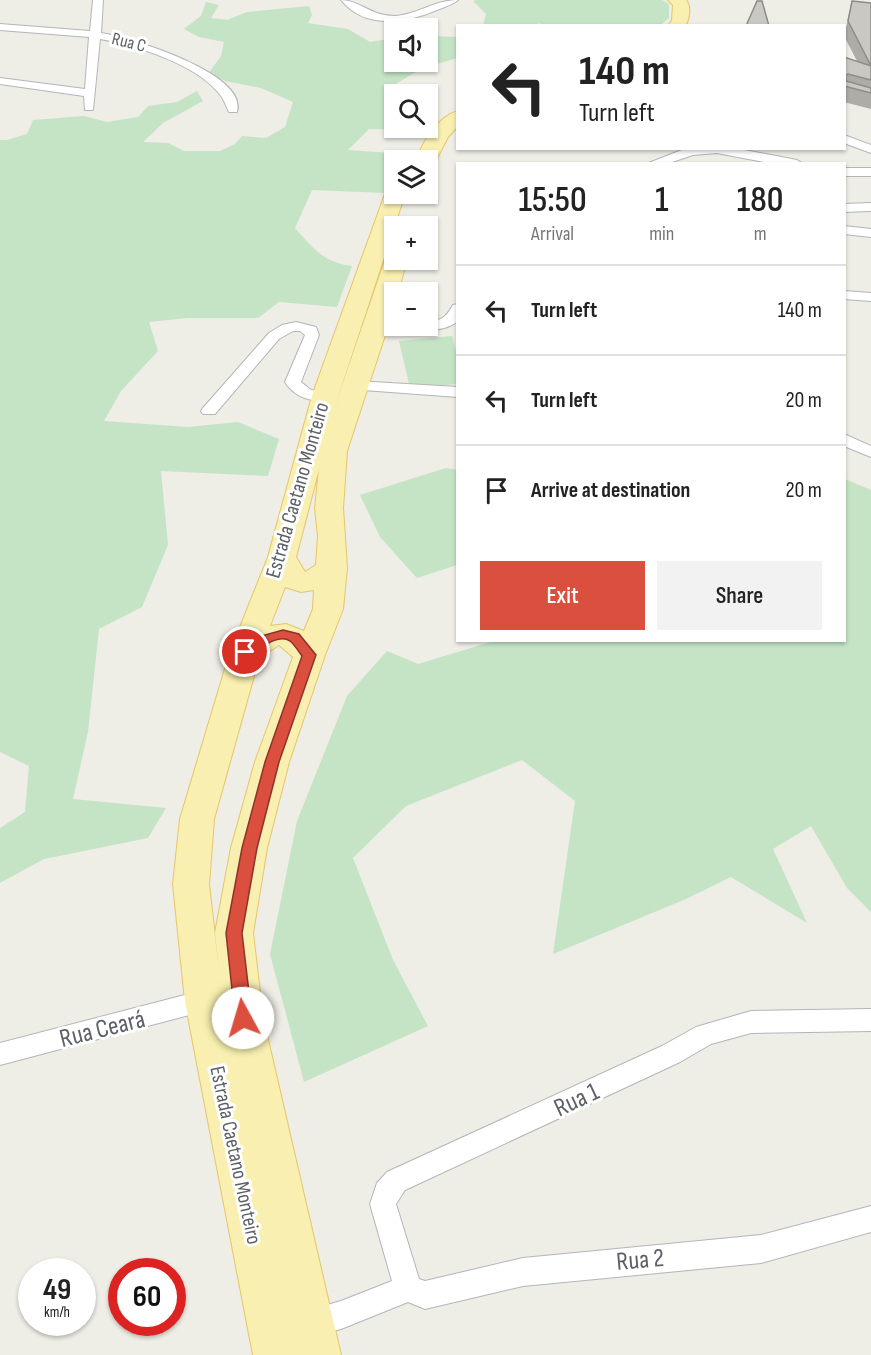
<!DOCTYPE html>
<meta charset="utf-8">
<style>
:root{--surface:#fff;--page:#f2f2f2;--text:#222;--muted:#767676;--line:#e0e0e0;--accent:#db4f3f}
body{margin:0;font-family:"Sofia Sans Condensed",sans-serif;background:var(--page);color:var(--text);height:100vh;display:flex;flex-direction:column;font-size:22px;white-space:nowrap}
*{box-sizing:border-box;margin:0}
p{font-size:20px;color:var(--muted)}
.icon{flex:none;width:33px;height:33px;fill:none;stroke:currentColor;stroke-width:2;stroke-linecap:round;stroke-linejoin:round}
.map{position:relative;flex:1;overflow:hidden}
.panel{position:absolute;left:456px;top:162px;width:390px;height:480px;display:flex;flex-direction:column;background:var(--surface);border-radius:0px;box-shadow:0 2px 4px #0004}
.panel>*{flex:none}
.banner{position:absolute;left:456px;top:24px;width:390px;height:126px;border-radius:0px;box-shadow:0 2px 4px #0004;background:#fff;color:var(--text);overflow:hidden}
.tools{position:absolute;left:384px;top:18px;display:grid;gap:12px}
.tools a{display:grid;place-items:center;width:54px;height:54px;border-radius:0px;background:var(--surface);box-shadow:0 2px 4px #0004;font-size:30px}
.speed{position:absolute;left:18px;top:1258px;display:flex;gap:12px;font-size:30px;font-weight:700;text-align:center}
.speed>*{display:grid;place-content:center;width:78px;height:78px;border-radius:50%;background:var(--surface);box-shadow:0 2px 4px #0004;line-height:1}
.speed small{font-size:15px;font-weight:400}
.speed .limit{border:9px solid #d22;background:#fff;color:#111}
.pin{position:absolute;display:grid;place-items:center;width:51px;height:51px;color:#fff;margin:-26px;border:3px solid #fff;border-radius:50%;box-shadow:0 2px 6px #0007}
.me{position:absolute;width:66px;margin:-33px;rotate:354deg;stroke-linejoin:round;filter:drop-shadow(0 0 4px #0008)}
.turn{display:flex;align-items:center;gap:21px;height:126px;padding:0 24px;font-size:27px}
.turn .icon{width:78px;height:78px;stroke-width:2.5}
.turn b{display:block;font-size:42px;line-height:51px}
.eta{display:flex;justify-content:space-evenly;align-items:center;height:102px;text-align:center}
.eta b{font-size:36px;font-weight:600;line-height:42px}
.button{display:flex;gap:12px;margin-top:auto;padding:12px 24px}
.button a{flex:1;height:69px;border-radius:0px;background:var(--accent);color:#fff;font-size:24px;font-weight:600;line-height:69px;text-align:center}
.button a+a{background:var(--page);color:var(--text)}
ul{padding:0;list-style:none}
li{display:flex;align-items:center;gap:18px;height:90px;padding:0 24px;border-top:2px solid var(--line)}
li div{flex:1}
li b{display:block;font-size:22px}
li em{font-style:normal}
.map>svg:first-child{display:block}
.green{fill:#c4e4c5}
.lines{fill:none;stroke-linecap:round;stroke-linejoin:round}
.street-casing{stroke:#b3b5b9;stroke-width:2}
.primary-casing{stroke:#e6c667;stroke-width:2}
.street{fill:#fff;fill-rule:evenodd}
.primary{fill:#f8efb0;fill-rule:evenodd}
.wall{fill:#aeaca7}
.building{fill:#cac8c2;stroke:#8d8c88;stroke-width:1.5}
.route{fill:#db4f3f;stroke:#8e3329;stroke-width:1.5}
.labels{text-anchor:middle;stroke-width:6;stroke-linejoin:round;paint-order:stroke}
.far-street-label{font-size:18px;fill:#5d6065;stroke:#fff}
.street-label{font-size:21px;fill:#5d6065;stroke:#fff}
.near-street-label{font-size:26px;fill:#5d6065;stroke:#fff}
</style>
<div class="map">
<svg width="871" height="1355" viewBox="0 0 871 1355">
<rect width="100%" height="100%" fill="#eeede6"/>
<g class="green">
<path d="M477,0H662L669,4V18L659,26H544L540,23L529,26L483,25L486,14L473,1Z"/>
<path d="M206,2L219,5L211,18L227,20L247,12L309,6L312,15L308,23L348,29L370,42L394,38V62H428V33L430,36L457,37V58L423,68L387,89V108L394,111V128H411L409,130L369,129L348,150L391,153L386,193L312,190L295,228C314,249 323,262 352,266L337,307L279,302L258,318H187L149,322L158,351L121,391L104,421L188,427L238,422L279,439L268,476L161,471L168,545L142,607L99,629L88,732L73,799L166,808L148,838L44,859L0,883V828L25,812L29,766L0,752V140H7L27,134L33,120L84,116L107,122L138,117L148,106L177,102L197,91L203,101L163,123L143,142L168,143L184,151H220L235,144L242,136L266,138L285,127L293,102L261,88L225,81L208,74L221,56L224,42L199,37L184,29L201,16Z"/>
<path d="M452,336L457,355V384L410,388L399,341Z"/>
<path d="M446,468L457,470V565L417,578L380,537L360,495Z"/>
<path d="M845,479L871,490V912L847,888L811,826L773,849L807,923L731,877L686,899L553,954L575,801L522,760L406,806L353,858L393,960L428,1026L304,1082L270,954L297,821L347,696L387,651L418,664L494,641L844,640Z"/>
</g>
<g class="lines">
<g class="street-casing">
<g id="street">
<path d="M93,0H103L101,33C128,37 249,73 237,112H229C226,107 225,101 221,96C199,65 136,45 100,39L93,110H85L84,96L0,84V78L85,89L89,37L0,30V24L90,31Z"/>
<path d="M341,0C359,0 371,16 394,16C417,15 434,0 458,0C452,5 444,7 437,10C406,23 365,30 341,0Z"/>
<path d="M844,135L871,145V153L844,143Z"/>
<path d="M687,148H734L797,160L803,164H774L717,153L693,155L666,164H646Z"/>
<rect x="844" y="168" width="27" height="8"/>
<path d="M871,203V211L844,212V204Z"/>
<path d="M844,226L871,229V237L844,234Z"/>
<path d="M844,291L871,293V301L844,299Z"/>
<path d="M458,304V321C448,329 435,331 423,328L421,326H428V321C442,321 446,317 453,305Z"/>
<path d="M377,319L394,320V326H400L394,328L372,326L370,323L372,320Z"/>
<path d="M296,322L316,327L319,335L301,382L311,390L331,393L333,396L331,399C313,404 294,397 285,382L305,335L300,331H293L279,339L215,414H203L201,411L203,408L269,333L282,325Z"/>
<path d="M355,381L458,387V397L350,389L347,386Z"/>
<path d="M844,434L871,446V457L844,446Z"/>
<path d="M204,990L212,993L216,1001L212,1009L0,1065V1043Z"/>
<path d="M871,1009V1031L751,1033L711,1044L680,1062L405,1190L396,1204L419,1279L425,1281L523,1258L761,1235L871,1206V1232L761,1263L523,1286L425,1309L408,1302L341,1329L310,1337L300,1333L296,1323L300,1313L341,1301L392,1281L370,1204L377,1183L387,1172L662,1046L696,1027L751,1011Z"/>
</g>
</g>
<g class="primary-casing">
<g id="primary">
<path d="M668,0H686C691,6 690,19 685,26H668L672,20L673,5Z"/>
<path d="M458,111V126L448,137L434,164L428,166V160H417C422,142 437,117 458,111Z"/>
<path d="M394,188V194H405L335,406L385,260L388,255L394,254V260H407L398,292H394V304L389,323L347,451L343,508L347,568L343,609L325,655L289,762L267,848L253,933L263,1018L341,1355H253L185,1001L173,884L180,819L230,652L268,557L312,396L385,194L388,190ZM319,469L315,508L318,536L316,565L305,572L296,557ZM285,587L301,592L314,590L313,609L304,631L286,624L270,626ZM279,645L293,657L255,762L231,848L215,933L219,971L209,884L214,819L259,658Z"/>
</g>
</g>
<use href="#street" class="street"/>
<use href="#primary" class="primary"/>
</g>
<path class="wall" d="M852,1L871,3V109L844,102V57L857,61L844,36Z"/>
<g class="building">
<path d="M757,1H762L769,26H746Z"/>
<path d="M852,1L871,3V80L848,74L845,76L846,81L871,88V93L844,86V57L871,66L848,21Z"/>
</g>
<path class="route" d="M283,630L299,634L316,655L279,762L257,848L242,933L252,1018L249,1024L243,1026L237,1024L235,1018L226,933L242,848L265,762L302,656C299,652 294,644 290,641C276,632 257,653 245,657L238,652L258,637Z"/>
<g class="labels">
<g class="far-street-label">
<text transform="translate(129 42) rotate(14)" y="6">Rua C</text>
</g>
<g class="street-label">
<text transform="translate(297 490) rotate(-74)" y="7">Estrada Caetano Monteiro</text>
<text transform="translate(236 1155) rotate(78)" y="7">Estrada Caetano Monteiro</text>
</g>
<g class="near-street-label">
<text transform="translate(102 1028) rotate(-14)" y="9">Rua Ceará</text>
<text transform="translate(576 1099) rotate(-25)" y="9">Rua 1</text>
<text transform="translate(640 1259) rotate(-5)" y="9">Rua 2</text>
</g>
</g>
</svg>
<div class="tools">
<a><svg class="icon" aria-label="sound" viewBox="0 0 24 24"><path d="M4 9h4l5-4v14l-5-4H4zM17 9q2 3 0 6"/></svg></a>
<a><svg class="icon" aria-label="search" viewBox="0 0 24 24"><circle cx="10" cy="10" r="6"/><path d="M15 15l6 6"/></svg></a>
<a><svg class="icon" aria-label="layers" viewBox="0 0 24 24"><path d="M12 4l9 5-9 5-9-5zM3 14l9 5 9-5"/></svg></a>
<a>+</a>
<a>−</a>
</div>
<div class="speed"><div>49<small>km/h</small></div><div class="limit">60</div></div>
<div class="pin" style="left:245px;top:652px;background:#d93025"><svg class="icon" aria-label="arrive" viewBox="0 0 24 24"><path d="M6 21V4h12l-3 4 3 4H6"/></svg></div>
<svg class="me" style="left:243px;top:1018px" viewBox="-20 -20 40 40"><circle r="19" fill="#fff"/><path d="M0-13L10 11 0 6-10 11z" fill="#db4f3f"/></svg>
<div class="banner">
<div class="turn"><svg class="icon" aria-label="left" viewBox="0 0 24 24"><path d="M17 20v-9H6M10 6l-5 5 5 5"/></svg><div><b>140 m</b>Turn left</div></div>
</div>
<section class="panel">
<div class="eta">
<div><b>15:50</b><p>Arrival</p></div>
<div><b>1</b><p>min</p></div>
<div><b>180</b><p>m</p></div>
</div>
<ul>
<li><svg class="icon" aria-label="left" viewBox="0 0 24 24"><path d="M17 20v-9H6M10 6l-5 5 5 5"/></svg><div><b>Turn left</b></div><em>140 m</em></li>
<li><svg class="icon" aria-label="left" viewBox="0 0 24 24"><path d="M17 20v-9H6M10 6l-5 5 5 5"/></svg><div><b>Turn left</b></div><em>20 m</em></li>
<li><svg class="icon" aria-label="arrive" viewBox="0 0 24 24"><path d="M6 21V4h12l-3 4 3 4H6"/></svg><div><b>Arrive at destination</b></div><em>20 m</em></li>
</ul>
<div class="button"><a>Exit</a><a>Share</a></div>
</section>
</div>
